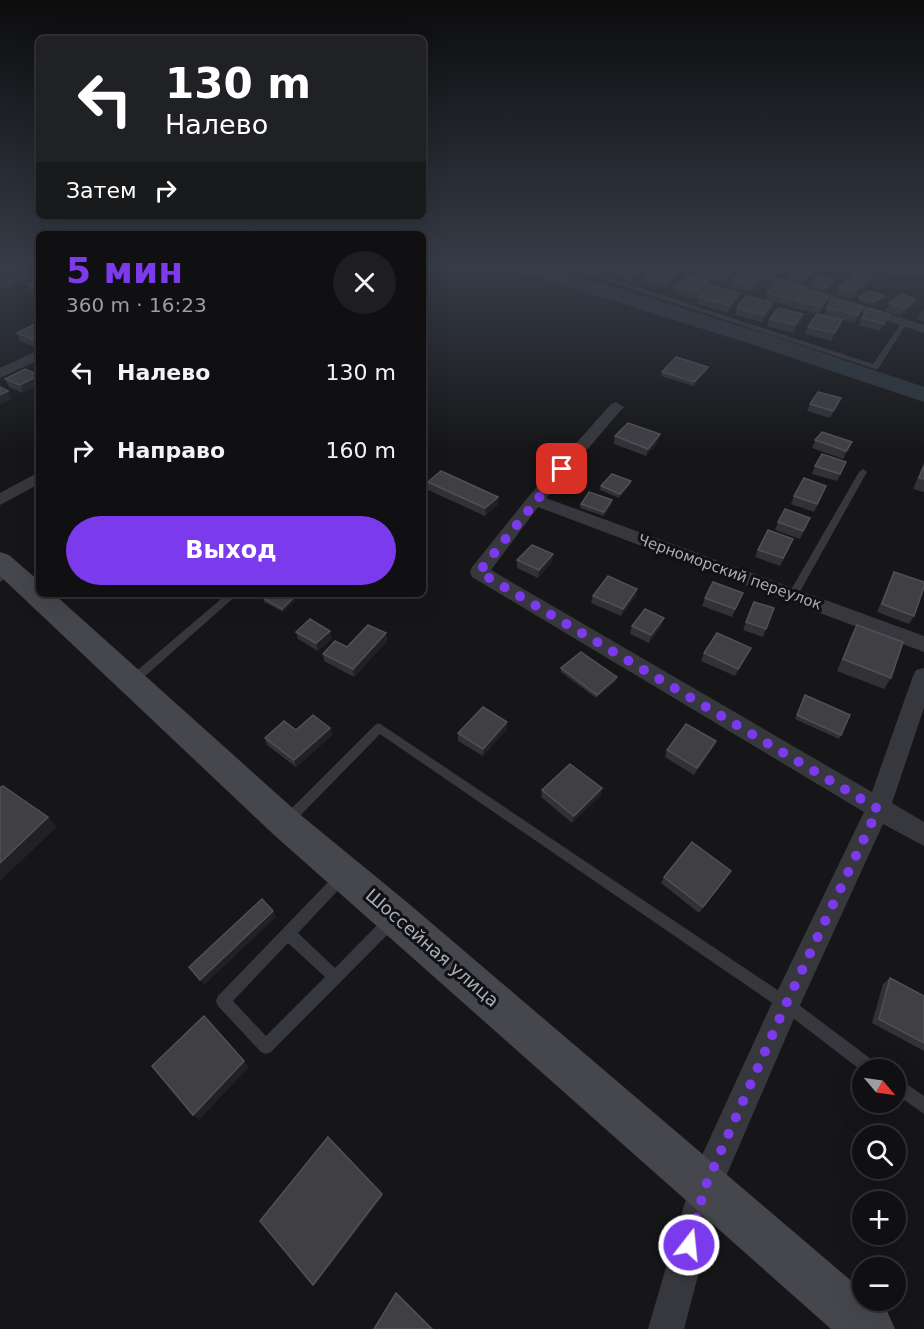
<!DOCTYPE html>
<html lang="ru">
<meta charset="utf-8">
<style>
:root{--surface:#101012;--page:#1e1e20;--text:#f1f3f6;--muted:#9c9d9f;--line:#303032;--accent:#7c3aed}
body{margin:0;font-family:"DejaVu Sans",sans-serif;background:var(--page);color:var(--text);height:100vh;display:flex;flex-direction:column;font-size:22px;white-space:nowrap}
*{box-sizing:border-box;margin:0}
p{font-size:20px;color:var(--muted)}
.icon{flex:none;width:33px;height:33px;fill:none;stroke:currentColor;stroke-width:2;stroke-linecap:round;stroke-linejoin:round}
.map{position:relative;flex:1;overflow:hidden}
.panel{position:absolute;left:36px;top:231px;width:390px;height:366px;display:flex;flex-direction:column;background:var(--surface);border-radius:9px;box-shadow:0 6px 24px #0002,0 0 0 2px var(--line)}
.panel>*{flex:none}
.guide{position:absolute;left:36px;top:36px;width:390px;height:183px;border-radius:9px;box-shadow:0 6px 24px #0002,0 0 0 2px var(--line);background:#202124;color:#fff;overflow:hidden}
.needle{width:39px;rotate:119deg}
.tools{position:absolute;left:852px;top:1059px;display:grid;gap:12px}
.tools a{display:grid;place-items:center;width:54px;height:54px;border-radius:50%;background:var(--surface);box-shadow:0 6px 24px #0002,0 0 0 2px var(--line);font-size:30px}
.pin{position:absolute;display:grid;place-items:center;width:51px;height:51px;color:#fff;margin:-26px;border-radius:12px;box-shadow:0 3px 9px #0006}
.me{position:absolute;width:66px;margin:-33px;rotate:16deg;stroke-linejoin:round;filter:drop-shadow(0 0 4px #0008)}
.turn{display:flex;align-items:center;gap:21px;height:126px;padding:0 30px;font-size:27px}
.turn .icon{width:78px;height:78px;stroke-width:2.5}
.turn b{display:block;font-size:42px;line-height:51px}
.then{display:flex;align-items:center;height:57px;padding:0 30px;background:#0003;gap:12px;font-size:22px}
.round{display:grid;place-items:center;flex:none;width:63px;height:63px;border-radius:32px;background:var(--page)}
.headline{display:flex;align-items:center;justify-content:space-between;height:102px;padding:0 30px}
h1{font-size:36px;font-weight:800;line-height:45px;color:var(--accent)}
.cta{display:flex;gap:12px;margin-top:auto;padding:12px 30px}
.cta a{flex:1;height:69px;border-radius:36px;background:var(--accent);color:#fff;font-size:24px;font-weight:800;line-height:69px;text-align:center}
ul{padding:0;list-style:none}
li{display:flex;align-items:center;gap:18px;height:78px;padding:0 30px}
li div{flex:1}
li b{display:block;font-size:22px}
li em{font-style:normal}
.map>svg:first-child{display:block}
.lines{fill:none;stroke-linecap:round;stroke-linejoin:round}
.river{fill:#2c353c;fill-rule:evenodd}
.lane{fill:#37383d;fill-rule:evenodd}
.street{fill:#37383d;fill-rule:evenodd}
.secondary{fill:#45474d;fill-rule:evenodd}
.wall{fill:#323236}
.shaded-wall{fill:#212124}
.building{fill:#3f3f44;stroke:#4f5156;stroke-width:1.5}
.route{stroke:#7c3aed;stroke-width:10;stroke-dasharray:0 18}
.labels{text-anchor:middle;stroke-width:6;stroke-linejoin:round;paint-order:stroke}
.street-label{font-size:15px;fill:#a8adb8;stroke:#111113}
.near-street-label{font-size:18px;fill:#a8adb8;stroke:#111113}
</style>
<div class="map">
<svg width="924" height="1329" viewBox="0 0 924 1329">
<rect width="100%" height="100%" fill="#161618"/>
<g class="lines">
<path class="river" d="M505,264H537L770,335L924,387V402L754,345L508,268Z"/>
<g class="lane">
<path d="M585,270L873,364L902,322L907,323L878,369H875L583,273V271Z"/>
<path d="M863,469L867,472L798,595L793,598L790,597L788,595L859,472Z"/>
<path d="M0,575L4,576L6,578L0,582Z"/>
<path d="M227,594H238L135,685H127L126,682L127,679Z"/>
<path d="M379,723L791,999L879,1065L881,1070L862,1071L781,1009L380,734L292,824L288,825L284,824L282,820L284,816L375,725Z"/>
<path d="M338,875L343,877L344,881L343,885L298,933L335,968L382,920L387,918L392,920L394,925L392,930L271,1052L266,1054L261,1052L218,1006L216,1001L218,996L333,877ZM288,943L325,977L266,1036L233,1001Z"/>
<path d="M896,1077L924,1096V1114L896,1094Z"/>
</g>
<g class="street">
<path d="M717,264H737L924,325V333Z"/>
<path d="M39,268V276L0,289V281Z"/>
<path d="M39,350V360L0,378V368Z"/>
<path d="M616,402L624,407L621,410L546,498L924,636V652L538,507L491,570L872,792L913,676L916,670L924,668V708L892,803L924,822V846L883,824L796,1014L721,1188L684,1329H648L693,1175L776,994L864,812L472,577L470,572L472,567L529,496L611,404Z"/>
<path d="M39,472V484L0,505V493Z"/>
</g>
<path class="secondary" d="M0,552L9,555L39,581V594H54L297,812L408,903L862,1290V1300H875L887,1311L895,1329H831L273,834L0,576Z"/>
</g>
<g class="wall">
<path d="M8,264H27L19,268Z"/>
<path d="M581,264H608L594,272L581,267Z"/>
<path d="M665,264H694L687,271L665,266Z"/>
<path d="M741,264H755L750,268Z"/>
<path d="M764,264L791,265L775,276L762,271Z"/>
<path d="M889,264H924V268L918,279L886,272Z"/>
<path d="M736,266L735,273L725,284L698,277L700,270Z"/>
<path d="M647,267L632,282L610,276L611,269Z"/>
<path d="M812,273L811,276L802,283L789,279L790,276Z"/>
<path d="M643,276L679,278L668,289L642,283Z"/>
<path d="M39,279V295L30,292L27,285Z"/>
<path d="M733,280L759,282L752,292L731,287Z"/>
<path d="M834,280L833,284L825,291L810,287L811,283Z"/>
<path d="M709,281L708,287L738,300L728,313L697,304L698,298L697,299L674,293L675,286Z"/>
<path d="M870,284L852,299L837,295L839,288Z"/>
<path d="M767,293H802L792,307L765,300Z"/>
<path d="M859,297L882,299L872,306L858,301Z"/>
<path d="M796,300L826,304L819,314L794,308Z"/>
<path d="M773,303L771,310L762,322L735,315L737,308Z"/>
<path d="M889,303L913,306L901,316L886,311Z"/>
<path d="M827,308L860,314L854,323L824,315Z"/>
<path d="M924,309V322L917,319L921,312Z"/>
<path d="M803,314L800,322L793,333L767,326L770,319Z"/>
<path d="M889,314L880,331L859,326L862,318Z"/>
<path d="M842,320L839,328L831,341L805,334L808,327Z"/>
<path d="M39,322L37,348L20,341L17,333Z"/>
<path d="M707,371L693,386L661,376L662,372Z"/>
<path d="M39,375L23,393L9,387L5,379Z"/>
<path d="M810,404L838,406L830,418L807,411Z"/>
<path d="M615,436L658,442L646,456L614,444Z"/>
<path d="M815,440L852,442L849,450L843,459L812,448Z"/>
<path d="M846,462L837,481L812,474L815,466Z"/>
<path d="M924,462V492L913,489Z"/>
<path d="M428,482L498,497V504L485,516L428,490Z"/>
<path d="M630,485L619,498L600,490L601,486Z"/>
<path d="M823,494L814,512L791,504L794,496Z"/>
<path d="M581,504H612L604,516L580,508Z"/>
<path d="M810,518L800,539L775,530L778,522Z"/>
<path d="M790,547L780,566L755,557L758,550Z"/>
<path d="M517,560L552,562L538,578L517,568Z"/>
<path d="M894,572L914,616L909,624L877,612L890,580Z"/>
<path d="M743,593L732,617L702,606L705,598Z"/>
<path d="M593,596H636L621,616L591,603Z"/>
<path d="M294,597L295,601L283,612L264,602L263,598Z"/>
<path d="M754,602L774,608L763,637L743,630Z"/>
<path d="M662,625L649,643L630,634L632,626Z"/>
<path d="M857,625L891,678L884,689L837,671L851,636Z"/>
<path d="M296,632L332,638L318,651L298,639Z"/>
<path d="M386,633L387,641L354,677L324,661L323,654L347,647Z"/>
<path d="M751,648L747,656L735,676L701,661L704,653Z"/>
<path d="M561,668L616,681L596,698L561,672Z"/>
<path d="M805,695L841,735L839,739L795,719Z"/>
<path d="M507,722V729L483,756L458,741V733Z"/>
<path d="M330,728L332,735L296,767L267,745L265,738L296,730Z"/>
<path d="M716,741L713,748L694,775L665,757L667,750Z"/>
<path d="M542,790L601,795L572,823L541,797Z"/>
<path d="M731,871L727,877L699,913L661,883L664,877Z"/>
<path d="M890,978L924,996V1051L872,1023L883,984Z"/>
</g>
<g class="shaded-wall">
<path d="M18,264H27L19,268Z"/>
<path d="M596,264H608L594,272L595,265Z"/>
<path d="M644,264H647V267L632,282L633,274Z"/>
<path d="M689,264H694L687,271Z"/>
<path d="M783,264H791L775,276L777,269Z"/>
<path d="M736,266L735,273L725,284L727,277Z"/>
<path d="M5,270L8,277L0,279V271Z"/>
<path d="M680,271L679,278L668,289L669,282Z"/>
<path d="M812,273L811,276L802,283L803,280Z"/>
<path d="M761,275L759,282L752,292L754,285Z"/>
<path d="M872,277L870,284L852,299L854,292Z"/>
<path d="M834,280L833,284L825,291L826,288Z"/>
<path d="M709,281L707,288L697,299L699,292Z"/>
<path d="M804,286L802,293L792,307L794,300Z"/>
<path d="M740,293L738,300L728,313L730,305Z"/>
<path d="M828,296L826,304L819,314L821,307Z"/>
<path d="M884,296L882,299L872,306L874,302Z"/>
<path d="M916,299L913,306L901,316L905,309Z"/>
<path d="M773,303L771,310L762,322L764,315Z"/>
<path d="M803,314L800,322L793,333L795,325Z"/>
<path d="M842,320L839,328L831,341L834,333Z"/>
<path d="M39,338V347L37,348L34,340Z"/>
<path d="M708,367L707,371L693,386L694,382Z"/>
<path d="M39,375V384L23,393L20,385Z"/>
<path d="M8,391L11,399L0,405V395Z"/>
<path d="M841,398L838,406L830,418L833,411Z"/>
<path d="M660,434L658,442L646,456L648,449Z"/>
<path d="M852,442L849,450L843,459L846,451Z"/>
<path d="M631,481L630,485L619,498L620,494Z"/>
<path d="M498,497V504L485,516V508Z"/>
<path d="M612,500V504L604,516V512Z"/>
<path d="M553,554L552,562L538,578L539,570Z"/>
<path d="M637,589L636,596L621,616L623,609Z"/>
<path d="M294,597L295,601L283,612L282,609Z"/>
<path d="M664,618L662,625L649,643L651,635Z"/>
<path d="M330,631L332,638L318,651L316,643Z"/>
<path d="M386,633L387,641L354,677L353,669Z"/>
<path d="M751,648L747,656L735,676L738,669Z"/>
<path d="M617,677L616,681L596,698L597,695Z"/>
<path d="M507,722V729L483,756V749Z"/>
<path d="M330,728L332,735L296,767L294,760Z"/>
<path d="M716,741L713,748L694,775L697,768Z"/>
<path d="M602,788L601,795L572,823L574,816Z"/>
<path d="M48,817L57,827L0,881V863Z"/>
<path d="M731,871L727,877L699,913L703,907Z"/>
<path d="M273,911L276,917L204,985L200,980Z"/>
<path d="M244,1061L249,1067L199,1120L193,1115Z"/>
<path d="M382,1194L383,1196L315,1285H313Z"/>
</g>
<g class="building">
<path d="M616,264H644L633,274L611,269Z"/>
<path d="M705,264H731L736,266L727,277L700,270Z"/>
<path d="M765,264H783L777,269Z"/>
<path d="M889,264H924V266L921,272Z"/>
<path d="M655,265L680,271L669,282L643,276Z"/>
<path d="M0,266L5,270L0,271Z"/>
<path d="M799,269L812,273L803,280L790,276Z"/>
<path d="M741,270L761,275L754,285L733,280Z"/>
<path d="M858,272L872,277L854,292L839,288Z"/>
<path d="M686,275L709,281L699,292L675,286Z"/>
<path d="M820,276L834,280L826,288L811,283Z"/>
<path d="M39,279V289L27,285Z"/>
<path d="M778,279L804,286L794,300L767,293Z"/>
<path d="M709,285L740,293L730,305L698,297Z"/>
<path d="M804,290L828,296L821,307L796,300Z"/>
<path d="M869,291L884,296L874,302L859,297Z"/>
<path d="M901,294L916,299L905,309L889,303Z"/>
<path d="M746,296L773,303L764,315L737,308Z"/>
<path d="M832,299L863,307L857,315L827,308Z"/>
<path d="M778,308L803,314L795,325L770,319Z"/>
<path d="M868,308L889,314L884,324L862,318Z"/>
<path d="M817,314L842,320L834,333L808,327Z"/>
<path d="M39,322V338L34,340L17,333Z"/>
<path d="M676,357L708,367L694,382L662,372Z"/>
<path d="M25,369L39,375L20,385L5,379Z"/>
<path d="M0,387L8,391L0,395Z"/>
<path d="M818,392L841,398L833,411L810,404Z"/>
<path d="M628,423L660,434L648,449L615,436Z"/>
<path d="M822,432L852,442L846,451L815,440Z"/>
<path d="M822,454L846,462L840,474L815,466Z"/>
<path d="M924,466V479L919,478Z"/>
<path d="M441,471L498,497L485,508L428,482Z"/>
<path d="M612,474L631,481L620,494L601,486Z"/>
<path d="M804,478L826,486L817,504L794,496Z"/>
<path d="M589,492L612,500L604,512L581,504Z"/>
<path d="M785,509L810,518L803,531L778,522Z"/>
<path d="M768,530L793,539L783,558L758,550Z"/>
<path d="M532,545L553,554L539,570L517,560Z"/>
<path d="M894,572L924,582V587L914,616L882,604Z"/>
<path d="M608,576L637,589L623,609L593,596Z"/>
<path d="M713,582L743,593L735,609L705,598Z"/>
<path d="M268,594H288L294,597L282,609L263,598Z"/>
<path d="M754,602L774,608L766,629L746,622Z"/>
<path d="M645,609L664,618L651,635L632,626Z"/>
<path d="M310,619L330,631L316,643L296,632Z"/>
<path d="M368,625L386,633L353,669L323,654L335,641L347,647Z"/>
<path d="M857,625L903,642L891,678L843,659Z"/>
<path d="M717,633L751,648L738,669L704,653Z"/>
<path d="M581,652L617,677L597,695L561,668Z"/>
<path d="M805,695L850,715L841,735L797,715Z"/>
<path d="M483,707L507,722L483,749L458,733Z"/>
<path d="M313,715L330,728L294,760L265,738L284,721L296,730Z"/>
<path d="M686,724L716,741L697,768L667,750Z"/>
<path d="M570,764L602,788L574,816L542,790Z"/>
<path d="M3,786L48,817L0,863V788Z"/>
<path d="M692,842L731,871L703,907L664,877Z"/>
<path d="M262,899L273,911L200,980L189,967Z"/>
<path d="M890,978L924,996V1043L879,1019Z"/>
<path d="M204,1016L244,1061L193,1115L152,1066Z"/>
<path d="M328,1137L382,1194L313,1285L260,1221Z"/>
<path d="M396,1293L432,1329H374Z"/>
</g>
<linearGradient id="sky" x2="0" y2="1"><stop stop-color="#0c0c0d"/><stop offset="0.59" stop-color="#363c48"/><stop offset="1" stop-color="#363c48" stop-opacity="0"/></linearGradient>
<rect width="924" height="451" fill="url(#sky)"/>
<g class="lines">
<path class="route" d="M562,469L479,572L878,809L786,1004L705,1187L689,1245"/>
</g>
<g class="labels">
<g class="street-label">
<text transform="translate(730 572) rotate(20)" y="5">Черноморский переулок</text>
</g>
<g class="near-street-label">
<text transform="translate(432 948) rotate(41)" y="6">Шоссейная улица</text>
</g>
</g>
</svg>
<div class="tools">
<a><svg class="needle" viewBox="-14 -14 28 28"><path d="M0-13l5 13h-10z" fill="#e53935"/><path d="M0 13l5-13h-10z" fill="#9c9d9f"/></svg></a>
<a><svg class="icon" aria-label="search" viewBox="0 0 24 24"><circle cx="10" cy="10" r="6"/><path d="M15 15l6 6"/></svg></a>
<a>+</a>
<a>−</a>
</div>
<div class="pin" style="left:562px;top:469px;background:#d93025"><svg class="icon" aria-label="arrive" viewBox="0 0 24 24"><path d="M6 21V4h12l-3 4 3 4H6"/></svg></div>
<svg class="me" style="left:689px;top:1245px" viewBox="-20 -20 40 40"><circle r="17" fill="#7c3aed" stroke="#fff" stroke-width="3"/><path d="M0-11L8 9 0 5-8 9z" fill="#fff"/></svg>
<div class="guide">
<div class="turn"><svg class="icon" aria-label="left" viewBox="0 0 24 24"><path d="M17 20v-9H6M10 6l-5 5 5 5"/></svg><div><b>130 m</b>Налево</div></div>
<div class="then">Затем<svg class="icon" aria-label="right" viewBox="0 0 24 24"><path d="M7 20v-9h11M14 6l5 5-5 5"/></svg></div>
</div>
<section class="panel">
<div class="headline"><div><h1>5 мин</h1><p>360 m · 16:23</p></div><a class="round"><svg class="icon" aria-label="close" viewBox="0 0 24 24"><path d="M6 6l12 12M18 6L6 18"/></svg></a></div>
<ul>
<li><svg class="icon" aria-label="left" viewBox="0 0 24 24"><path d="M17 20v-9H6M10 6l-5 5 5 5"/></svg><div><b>Налево</b></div><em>130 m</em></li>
<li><svg class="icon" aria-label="right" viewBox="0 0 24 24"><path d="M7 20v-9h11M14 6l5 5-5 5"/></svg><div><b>Направо</b></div><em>160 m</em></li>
</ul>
<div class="cta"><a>Выход</a></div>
</section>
</div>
